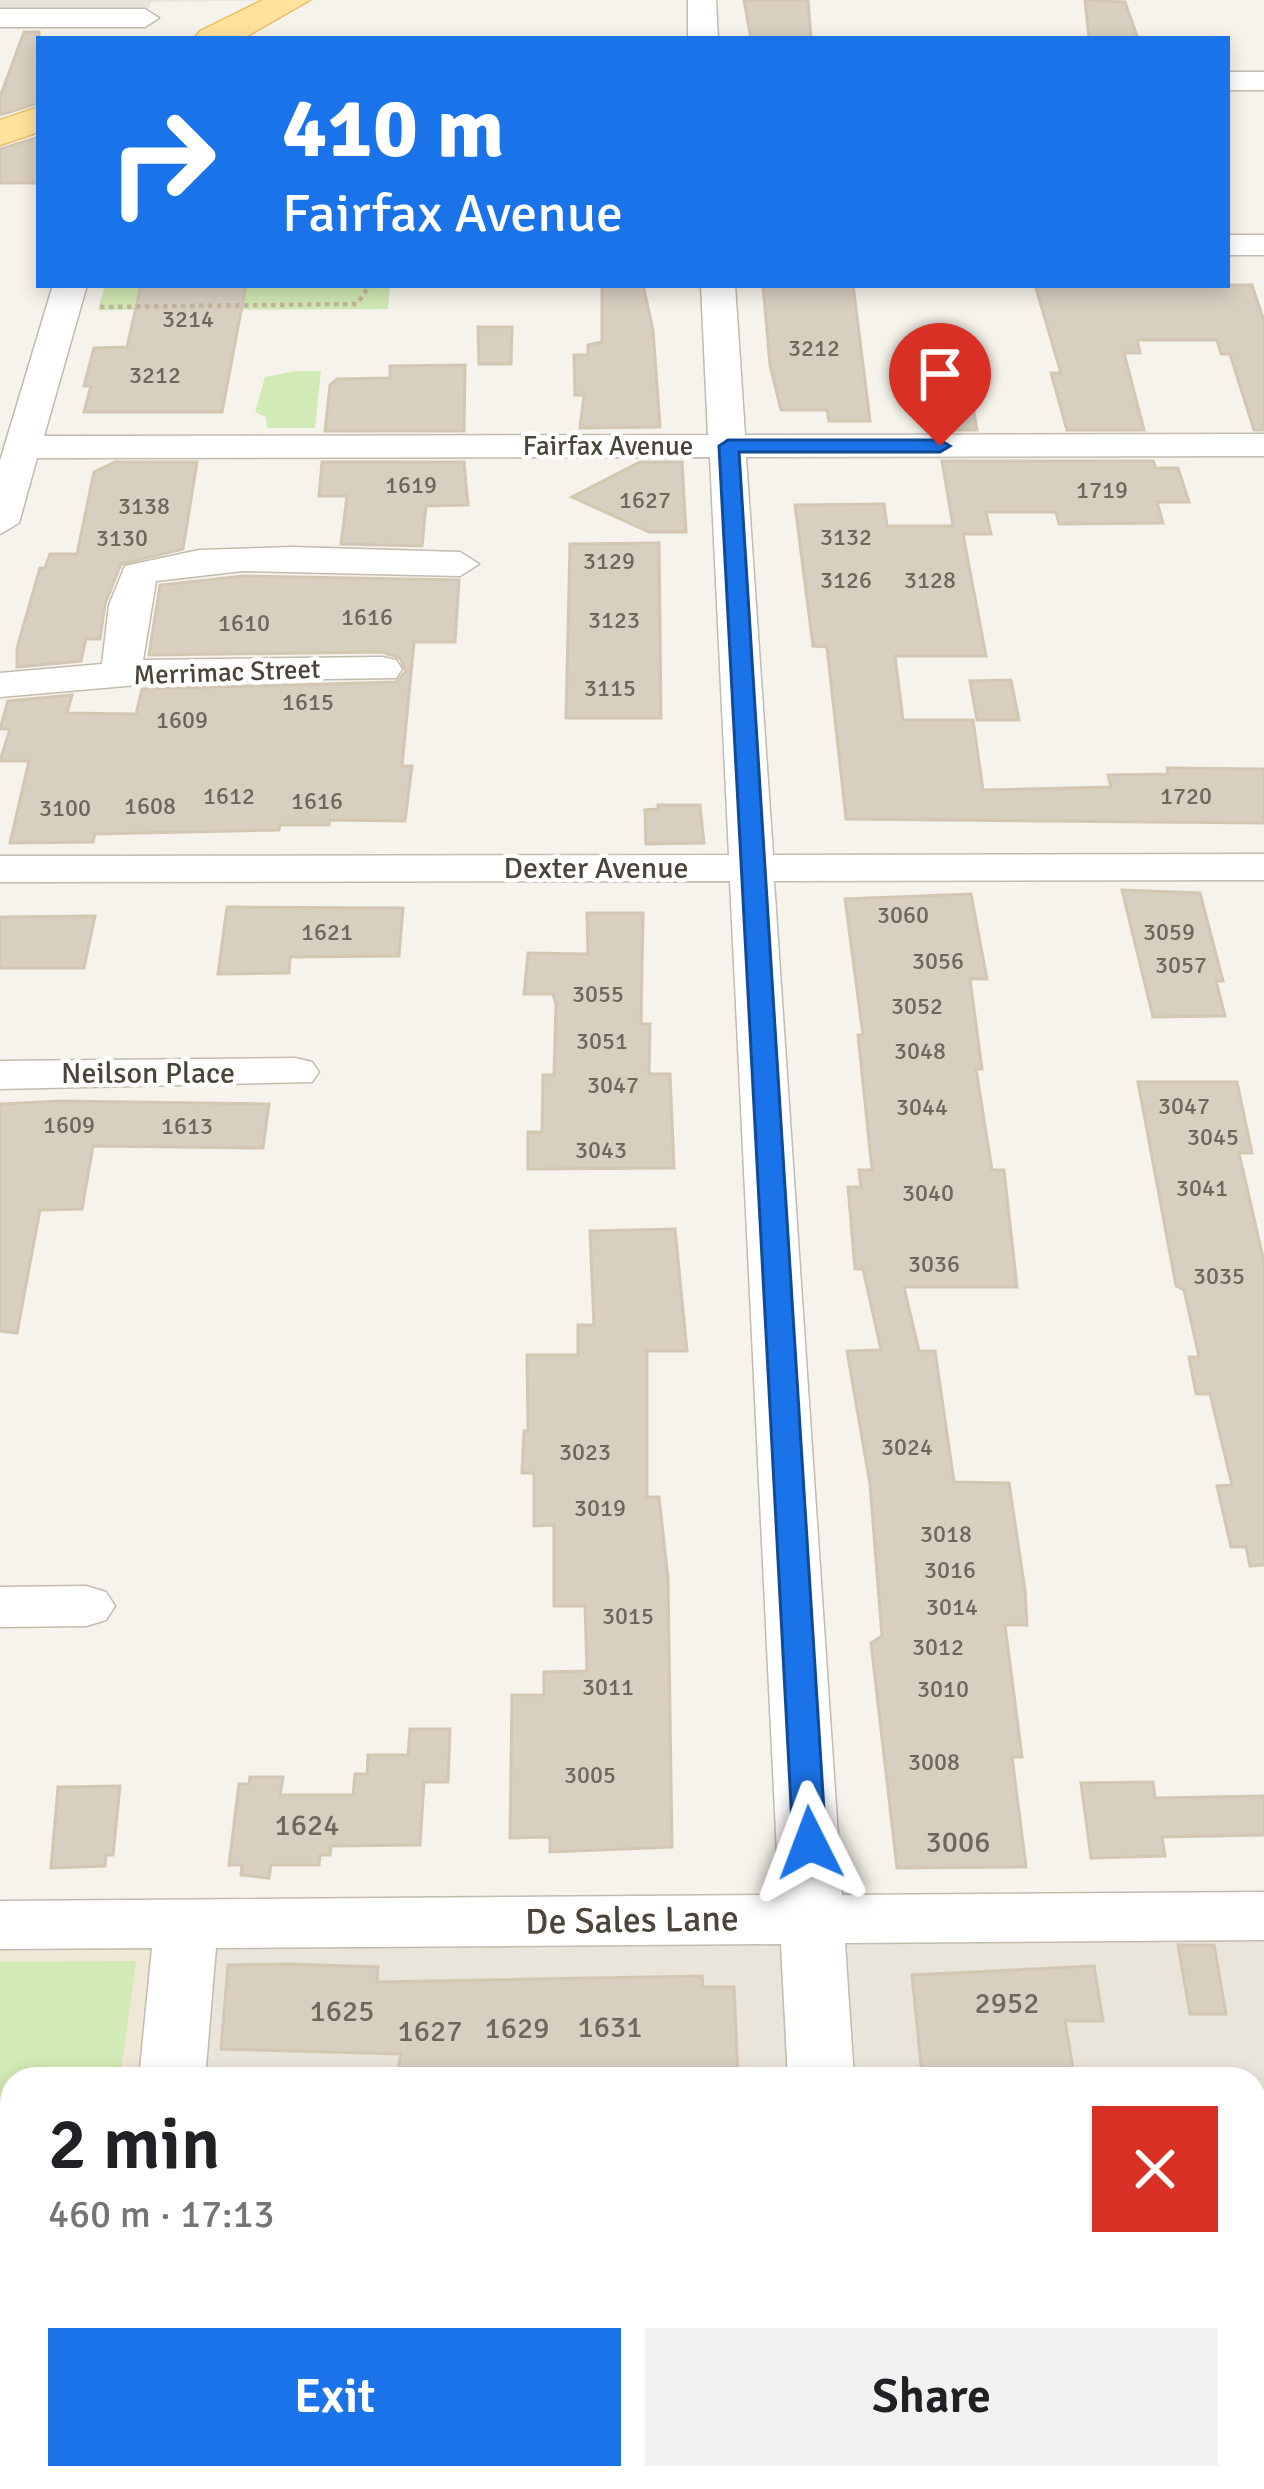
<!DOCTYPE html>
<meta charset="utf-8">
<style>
:root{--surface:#fff;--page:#f2f2f2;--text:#202124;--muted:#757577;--accent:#1a73e8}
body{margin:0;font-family:Signika,sans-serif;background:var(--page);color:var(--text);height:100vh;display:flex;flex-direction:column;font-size:45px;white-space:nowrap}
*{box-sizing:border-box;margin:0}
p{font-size:39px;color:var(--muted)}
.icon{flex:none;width:66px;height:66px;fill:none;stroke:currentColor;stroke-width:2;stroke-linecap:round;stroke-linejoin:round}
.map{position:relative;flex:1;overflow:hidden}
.details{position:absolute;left:0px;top:2067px;width:1266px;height:423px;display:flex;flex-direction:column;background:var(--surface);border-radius:36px 36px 0 0;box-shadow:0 6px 18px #0003}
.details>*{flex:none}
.hud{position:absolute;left:36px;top:36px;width:1194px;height:252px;border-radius:0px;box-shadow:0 6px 18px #0003;background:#1a73e8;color:#fff;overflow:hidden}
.pin{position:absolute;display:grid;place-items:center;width:102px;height:102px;color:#fff;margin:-123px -51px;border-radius:50% 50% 50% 0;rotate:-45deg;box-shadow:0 0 12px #0007}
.pin .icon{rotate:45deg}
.me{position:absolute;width:132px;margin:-66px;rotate:357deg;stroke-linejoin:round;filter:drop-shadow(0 0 9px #0008)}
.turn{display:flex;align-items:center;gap:42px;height:252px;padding:0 48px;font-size:54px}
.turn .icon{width:156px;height:156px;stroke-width:2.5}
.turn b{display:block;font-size:84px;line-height:102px}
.round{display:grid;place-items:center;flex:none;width:126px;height:126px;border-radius:0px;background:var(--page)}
.headline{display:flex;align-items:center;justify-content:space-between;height:204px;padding:0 48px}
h1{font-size:72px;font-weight:600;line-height:90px}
.button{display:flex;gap:24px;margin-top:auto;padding:24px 48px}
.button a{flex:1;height:138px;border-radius:0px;background:var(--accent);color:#fff;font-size:48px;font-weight:600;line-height:138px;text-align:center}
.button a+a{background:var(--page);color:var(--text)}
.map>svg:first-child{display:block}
.residential{fill:#eae5da}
.education{fill:#efe8d6}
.green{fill:#d2eab5}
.building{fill:#d8cfc1;stroke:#d3c7b4;stroke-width:3}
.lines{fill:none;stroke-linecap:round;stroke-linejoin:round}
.minor-casing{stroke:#c2bbae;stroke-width:3}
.major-casing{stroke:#e6c16a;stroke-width:3}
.path{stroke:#c4b79f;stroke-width:4.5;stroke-dasharray:4.5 4.5;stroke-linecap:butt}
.minor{fill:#fff;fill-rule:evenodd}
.major{fill:#ffe39c;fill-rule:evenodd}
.route{fill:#1a73e8;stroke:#114b97;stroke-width:3}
.labels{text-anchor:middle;stroke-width:9;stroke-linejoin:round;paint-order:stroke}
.number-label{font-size:24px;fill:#6e675b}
.far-street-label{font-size:27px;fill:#4b4439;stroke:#fff}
.street-label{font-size:30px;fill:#4b4439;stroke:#fff}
.near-number-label{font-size:30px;fill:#6e675b}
.near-street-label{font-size:36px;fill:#4b4439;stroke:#fff}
</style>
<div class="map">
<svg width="1264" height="2489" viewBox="0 0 1264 2489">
<rect width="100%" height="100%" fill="#f6f3ec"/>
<g class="residential">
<path d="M0,0H292L151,2L145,18H0Z"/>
<path d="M1264,1916V2489H845L844,2478H1254V2079H172L186,1923Z"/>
</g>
<path class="education" d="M205,1940L192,2079H12V2478H771V2489H0V1947Z"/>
<g class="green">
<path d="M105,285H390L388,309L98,310Z"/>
<path d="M296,371H321L315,428H267L266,417L255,412L265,377Z"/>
<path d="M136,1961L120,2079H12V2478H66L65,2489H0V1962Z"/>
</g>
<g class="building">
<path d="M744,0H808L811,39H751Z"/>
<path d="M1085,0L1125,2L1138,39H1089Z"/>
<path d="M24,32H39V103L0,115V97Z"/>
<path d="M39,137V183H0V149Z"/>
<path d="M141,285H246L222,412H84L91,386H84L94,348L127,347Z"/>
<path d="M602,285H643L653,330L660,427L580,428L584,395H575L574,355H588V345L602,342Z"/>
<path d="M763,285H853L870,421H829L827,410H781L770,365Z"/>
<path d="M1035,285H1252L1264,321V430H1254L1230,354H1221L1217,340H1137L1140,353H1124L1144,430H1067L1051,373H1061Z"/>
<path d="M478,327H512L511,364H479Z"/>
<path d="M465,365L464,431H325L330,385L337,379L390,378V366Z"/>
<path d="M931,383H969L977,430H936Z"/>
<path d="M942,461H1153L1156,468H1178L1189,502H1157L1163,523L1059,524L1056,512H986L991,534H963L986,656H895L903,720H973L983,790L1111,787L1108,775L1168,774L1167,768L1264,769V823L846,819L827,647L813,646L795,505L884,504L887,526H953Z"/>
<path d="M115,462H197L183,549L121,564L105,604L100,639H86L81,661L17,667V648L40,568H45L50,554H77L94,472Z"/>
<path d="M322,462H464L468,505L426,506L422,546L341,544L347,496H319Z"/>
<path d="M640,462H682L686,532H649L572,497Z"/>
<path d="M659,543L661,718H566L570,544Z"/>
<path d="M243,576L459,580L455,642H414L402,766H412L405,821L330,820L329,825H280L279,830L95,834L93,842L10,843L29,761H0L10,729H0L8,701L72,695L67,713L136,714L142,689L396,682L406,671L400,658L382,652L149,655L160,585Z"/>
<path d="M1011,680L1019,720H977L970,681Z"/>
<path d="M658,805H700L704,843L646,844L645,810L658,809Z"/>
<path d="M1122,890L1200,893L1223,981H1216L1225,1016L1153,1017Z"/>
<path d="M971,894L987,979H970L982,1069H976L992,1170H1004L1017,1287H904L919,1351H935L954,1482L1009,1483L1025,1590L1027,1625H1005L1022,1757H1012L1026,1867L897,1868L871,1643L882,1636L870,1484L847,1351L881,1350L863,1269H855L848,1187H861L859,1170H872L858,1035H863L845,899Z"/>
<path d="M227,907L403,908L399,956L290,957L289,973L218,974Z"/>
<path d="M587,913H643L641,1024H650L649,1074H670L674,1168L528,1169V1132H542L543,1075H554L556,1004L553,994H524L528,953L588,954Z"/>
<path d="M95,916L84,968H0V917Z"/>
<path d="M1138,1082H1237L1252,1153H1239L1264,1262V1565L1250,1566L1246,1547H1231L1217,1486L1232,1485L1210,1394H1196L1189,1357H1199L1184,1290L1176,1286Z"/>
<path d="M61,1101L269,1104L263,1148L93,1146L82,1209L40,1210L17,1333L0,1331V1104Z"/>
<path d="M675,1229L687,1351H647V1497H659L668,1578L672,1847L550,1852V1837L510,1838L512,1695H544V1672L587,1671L585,1606H554V1525L534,1526V1473H522L524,1431H528L527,1355H578V1325H594L590,1231Z"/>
<path d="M410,1729H450L448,1782H424L420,1845L331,1846L330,1855H320L319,1865H271L269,1878L241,1875L242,1865H229L239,1784H249L250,1777H283L280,1795H353L355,1774H367L368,1755H408Z"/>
<path d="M1153,1782L1155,1798L1264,1796V1835L1162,1837L1165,1856L1091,1858L1081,1783Z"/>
<path d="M120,1786L113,1855H106L105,1866L51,1868L58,1787Z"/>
<path d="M1178,1945H1214L1226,2014H1190Z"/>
<path d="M290,1964L378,1967L377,1982L702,1976L703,1987H734L738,2078L480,2079V2070L398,2069L401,2054L221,2049L228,1965Z"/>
<path d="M1094,1966L1103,2021H1065L1074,2074L922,2075L912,1975Z"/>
</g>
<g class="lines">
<g class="minor-casing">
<g id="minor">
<path d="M688,0H716L718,39H688Z"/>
<path d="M0,9H145L159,18L145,27H0Z"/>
<rect x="1227" y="72" width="37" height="18"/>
<rect x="1227" y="235" width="37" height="20"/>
<path d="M53,285H87L44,436L708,435L701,285H735L745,435L1264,434V456L746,457L773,855L1264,854V880L774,881L842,1895L1264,1892V1940L845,1943L854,2079H788L781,1944L216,1948L205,2079H139L152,1948L0,1949V1901L779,1895L730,881L0,882V856L729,855L710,457L37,458L19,523L0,534V461Z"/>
<path d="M292,547L460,552L479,564L460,576L243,571L156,581L143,660L382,657L396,660L402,669L396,678L183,681L0,697V673L102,664L109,605L125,566L199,550Z"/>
<path d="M295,1058L312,1062L319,1072L312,1082L0,1089V1061Z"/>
<path d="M86,1586L106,1592L115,1606L106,1620L86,1626L0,1627V1587Z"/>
<path d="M806,2478H880L881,2489H807Z"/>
</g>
</g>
<g class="major-casing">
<g id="major">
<path d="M263,0H310L242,39H194L200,31Z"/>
<path d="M39,107V132L0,145V120Z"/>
</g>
</g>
<path class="path" d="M100,307L357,304L370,285"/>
<use href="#minor" class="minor"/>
<use href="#major" class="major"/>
</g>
<path class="route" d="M728,440H940L950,446L940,452H739L826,1843L810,1855L793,1843L719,446Z"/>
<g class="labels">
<g class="number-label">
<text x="188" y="327">3214</text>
<text x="814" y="356">3212</text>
<text x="155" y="383">3212</text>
<text x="411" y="493">1619</text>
<text x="1102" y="498">1719</text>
<text x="645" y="508">1627</text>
<text x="144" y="514">3138</text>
<text x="846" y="545">3132</text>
<text x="122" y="546">3130</text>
<text x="609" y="569">3129</text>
<text x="846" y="588">3126</text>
<text x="930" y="588">3128</text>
<text x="367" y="625">1616</text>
<text x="614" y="628">3123</text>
<text x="244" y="631">1610</text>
<text x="610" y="696">3115</text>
<text x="308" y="710">1615</text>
<text x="182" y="728">1609</text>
<text x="229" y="804">1612</text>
<text x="1186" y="804">1720</text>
<text x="317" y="809">1616</text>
<text x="150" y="814">1608</text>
<text x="65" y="816">3100</text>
<text x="903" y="923">3060</text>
<text x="327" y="940">1621</text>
<text x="1169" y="940">3059</text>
<text x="938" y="969">3056</text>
<text x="1181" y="973">3057</text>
<text x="598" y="1002">3055</text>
<text x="917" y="1014">3052</text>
<text x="602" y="1049">3051</text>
<text x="920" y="1059">3048</text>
<text x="613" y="1093">3047</text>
<text x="1184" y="1114">3047</text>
<text x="922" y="1115">3044</text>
<text x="69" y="1133">1609</text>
<text x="187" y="1134">1613</text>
<text x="1213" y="1145">3045</text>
<text x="601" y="1158">3043</text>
<text x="1202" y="1196">3041</text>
<text x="928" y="1201">3040</text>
<text x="934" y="1272">3036</text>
<text x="1219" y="1284">3035</text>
<text x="907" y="1455">3024</text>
<text x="585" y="1460">3023</text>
<text x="600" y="1516">3019</text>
<text x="946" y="1542">3018</text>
<text x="950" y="1578">3016</text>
<text x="952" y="1615">3014</text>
<text x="628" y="1624">3015</text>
<text x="938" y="1655">3012</text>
<text x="608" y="1695">3011</text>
<text x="943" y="1697">3010</text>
<text x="934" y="1770">3008</text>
<text x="590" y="1783">3005</text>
</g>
<g class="far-street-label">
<text x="608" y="455">Fairfax Avenue</text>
<text transform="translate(227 672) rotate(-2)" y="9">Merrimac Street</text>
</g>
<g class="street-label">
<text x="596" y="878">Dexter Avenue</text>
<text x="148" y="1083">Neilson Place</text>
</g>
<g class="near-number-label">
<text x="307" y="1835">1624</text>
<text x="958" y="1852">3006</text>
<text x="1007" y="2013">2952</text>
<text x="342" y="2021">1625</text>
<text x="610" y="2037">1631</text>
<text x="517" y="2038">1629</text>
<text x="430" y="2041">1627</text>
</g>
<g class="near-street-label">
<text transform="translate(632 1919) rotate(-1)" y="13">De Sales Lane</text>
</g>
</g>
</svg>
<div class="pin" style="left:940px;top:446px;background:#d93025"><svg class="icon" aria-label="arrive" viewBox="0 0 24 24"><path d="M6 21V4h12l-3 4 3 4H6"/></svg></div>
<svg class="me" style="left:810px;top:1843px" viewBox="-20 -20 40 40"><path d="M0-17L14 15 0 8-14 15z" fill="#1a73e8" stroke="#fff" stroke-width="4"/></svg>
<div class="hud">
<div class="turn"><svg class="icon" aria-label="right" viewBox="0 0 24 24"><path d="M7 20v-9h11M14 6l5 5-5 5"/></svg><div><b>410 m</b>Fairfax Avenue</div></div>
</div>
<section class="details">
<div class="headline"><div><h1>2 min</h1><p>460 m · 17:13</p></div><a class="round" style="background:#d93025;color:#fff"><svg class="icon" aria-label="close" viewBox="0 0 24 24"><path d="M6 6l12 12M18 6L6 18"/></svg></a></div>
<div class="button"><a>Exit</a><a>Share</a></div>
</section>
</div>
